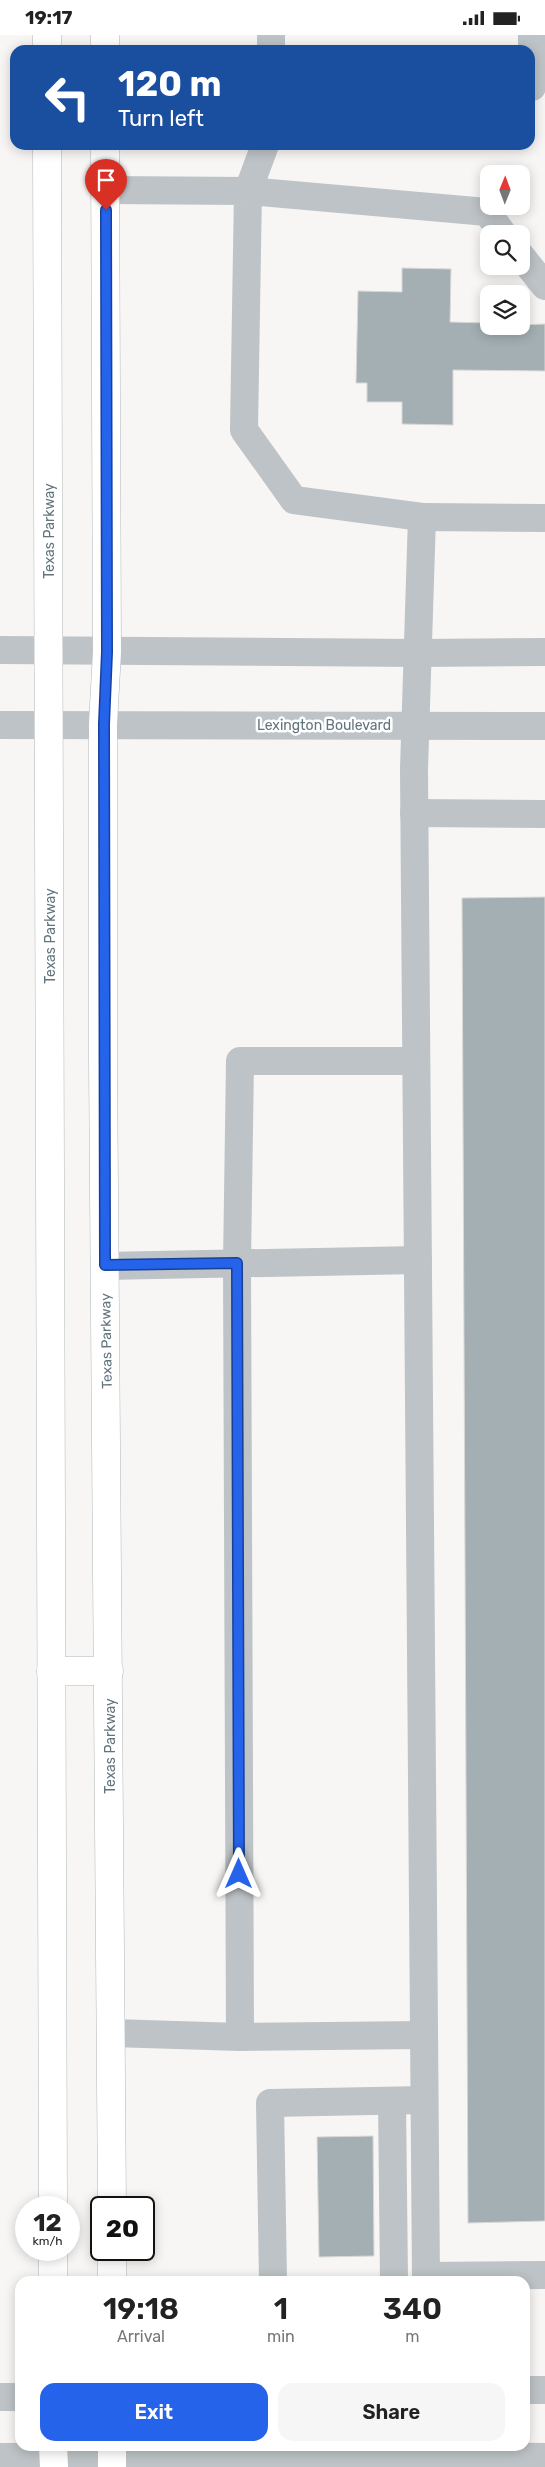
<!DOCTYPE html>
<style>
:root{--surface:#fff;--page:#f6f6f6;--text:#222;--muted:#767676;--accent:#2563eb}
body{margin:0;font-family:Rubik,sans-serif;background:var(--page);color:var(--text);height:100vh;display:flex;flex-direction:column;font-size:19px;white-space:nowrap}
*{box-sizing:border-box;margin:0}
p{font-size:16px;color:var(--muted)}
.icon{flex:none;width:28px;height:28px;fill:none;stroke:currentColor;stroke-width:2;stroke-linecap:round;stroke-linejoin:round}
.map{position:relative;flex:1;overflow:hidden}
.details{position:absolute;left:15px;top:2241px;width:515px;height:175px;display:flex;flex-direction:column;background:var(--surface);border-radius:15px;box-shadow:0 2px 12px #0003}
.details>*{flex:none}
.banner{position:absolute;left:10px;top:10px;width:525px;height:105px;border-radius:15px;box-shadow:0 2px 12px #0003;background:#1a4fa0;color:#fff;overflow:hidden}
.needle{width:32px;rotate:1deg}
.buttons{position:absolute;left:480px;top:130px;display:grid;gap:10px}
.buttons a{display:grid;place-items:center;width:50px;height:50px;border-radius:10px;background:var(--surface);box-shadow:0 2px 12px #0003;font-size:25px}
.speed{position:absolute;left:15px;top:2161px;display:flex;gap:10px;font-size:25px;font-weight:700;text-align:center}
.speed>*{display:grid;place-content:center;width:65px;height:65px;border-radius:50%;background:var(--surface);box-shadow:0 2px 12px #0003;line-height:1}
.speed small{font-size:12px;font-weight:400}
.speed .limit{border:2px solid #111;border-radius:8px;background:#fff;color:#111}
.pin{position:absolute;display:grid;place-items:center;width:42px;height:42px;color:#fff;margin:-51px -21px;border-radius:50% 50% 50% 0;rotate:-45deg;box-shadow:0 0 5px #0007}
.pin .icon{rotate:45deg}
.me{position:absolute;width:55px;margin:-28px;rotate:0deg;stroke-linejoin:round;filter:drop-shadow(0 0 4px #0008)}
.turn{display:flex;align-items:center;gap:18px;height:105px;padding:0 25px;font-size:22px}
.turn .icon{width:65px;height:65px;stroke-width:2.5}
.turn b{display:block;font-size:35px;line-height:42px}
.eta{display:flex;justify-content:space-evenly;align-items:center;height:85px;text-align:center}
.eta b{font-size:30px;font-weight:600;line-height:35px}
.cta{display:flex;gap:10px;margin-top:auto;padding:10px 25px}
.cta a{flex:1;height:58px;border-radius:15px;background:var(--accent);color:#fff;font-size:20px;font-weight:600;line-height:58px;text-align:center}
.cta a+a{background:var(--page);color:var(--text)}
.status{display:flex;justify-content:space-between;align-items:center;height:35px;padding:0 25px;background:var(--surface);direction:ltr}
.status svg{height:14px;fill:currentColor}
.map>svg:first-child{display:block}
.building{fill:#a4afb3;stroke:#d8d8d6}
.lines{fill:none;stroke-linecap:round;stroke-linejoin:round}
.major-casing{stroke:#b1b7ba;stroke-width:29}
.minor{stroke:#bdc3c6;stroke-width:28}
.major{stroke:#fff;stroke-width:28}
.route-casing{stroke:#184099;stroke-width:12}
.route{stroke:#2563eb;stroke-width:9}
.labels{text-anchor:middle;stroke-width:5;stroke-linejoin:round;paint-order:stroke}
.street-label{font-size:14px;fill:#62757e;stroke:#fff}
</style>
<div class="status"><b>19:17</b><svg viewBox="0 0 49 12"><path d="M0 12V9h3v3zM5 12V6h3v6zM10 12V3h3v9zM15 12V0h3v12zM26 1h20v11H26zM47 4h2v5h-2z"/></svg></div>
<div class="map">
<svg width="545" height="2432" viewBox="0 0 545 2432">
<rect width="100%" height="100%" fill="#f7f6f4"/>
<g class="building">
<path d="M402,233L451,234L450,287L489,288V291L545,289V336L453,335V390L402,389V367H367V348H356L358,256L402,257Z"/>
<path d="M545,862V2186L468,2188L462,863Z"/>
<path d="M373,2101L374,2221L319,2222L317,2102Z"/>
</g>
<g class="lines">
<g class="major-casing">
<g id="major">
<path d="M47,0V15"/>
<path d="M105,0V15"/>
<path d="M47,110L53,2172"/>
<path d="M105,110L107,617L103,689V1028L112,2172"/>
<path d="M51,1636H109"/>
<path d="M53,2246V2215"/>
<path d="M112,2246V2215"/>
<path d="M53,2411L54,2432"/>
<path d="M112,2432V2411"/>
</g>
</g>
<g class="minor">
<path d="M271,15V0"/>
<path d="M530,52H532V0"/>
<path d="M265,110L248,156L487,177L503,199"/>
<path d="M106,155L248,156L244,395L294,465L422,482L414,734L426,2246"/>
<path d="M521,221L545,251"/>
<path d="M422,482L545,483"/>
<path d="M0,615L417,618L545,617"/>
<path d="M0,690L545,691"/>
<path d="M414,778L545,779"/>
<path d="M105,1231L418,1225"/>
<path d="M112,1998L240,2002L424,2000"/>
<path d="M240,2002L237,1228L240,1026H416"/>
<path d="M392,2066L394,2246"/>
<path d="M426,2241L545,2240"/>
<path d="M273,2246L270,2068L424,2065"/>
<path d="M525,2355H545"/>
<path d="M0,2362H20"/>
<path d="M0,2422L423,2420L545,2422"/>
</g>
<use href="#major" class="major"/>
</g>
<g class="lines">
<g class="route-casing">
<path id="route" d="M106,175L107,617L104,689L105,1230L237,1228L239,1839"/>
</g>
<use href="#route" class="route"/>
</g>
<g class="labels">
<g class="street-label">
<text transform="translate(49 496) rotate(-90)" y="5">Texas Parkway</text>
<text x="324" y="695">Lexington Boulevard</text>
<text transform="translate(50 901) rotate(-90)" y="5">Texas Parkway</text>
<text transform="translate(106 1306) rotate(-91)" y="5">Texas Parkway</text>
<text transform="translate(110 1711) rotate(-90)" y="5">Texas Parkway</text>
</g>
</g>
</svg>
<div class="buttons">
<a><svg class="needle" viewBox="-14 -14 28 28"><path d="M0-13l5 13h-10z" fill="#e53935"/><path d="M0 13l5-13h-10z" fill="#767676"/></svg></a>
<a><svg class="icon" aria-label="search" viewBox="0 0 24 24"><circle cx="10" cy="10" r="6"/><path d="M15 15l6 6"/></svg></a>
<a><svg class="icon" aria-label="layers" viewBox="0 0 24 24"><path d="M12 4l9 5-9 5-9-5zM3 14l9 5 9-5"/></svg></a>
</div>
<div class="speed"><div>12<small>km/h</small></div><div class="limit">20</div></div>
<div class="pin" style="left:106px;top:175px;background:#d93025"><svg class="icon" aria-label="arrive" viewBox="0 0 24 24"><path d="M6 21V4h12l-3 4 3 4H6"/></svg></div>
<svg class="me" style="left:239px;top:1839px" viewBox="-20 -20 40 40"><path d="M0-17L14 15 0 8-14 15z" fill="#2563eb" stroke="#fff" stroke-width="4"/></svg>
<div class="banner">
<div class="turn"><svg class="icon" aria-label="left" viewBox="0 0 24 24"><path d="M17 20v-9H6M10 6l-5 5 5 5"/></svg><div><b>120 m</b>Turn left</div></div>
</div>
<section class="details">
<div class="eta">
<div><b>19:18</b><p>Arrival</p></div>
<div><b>1</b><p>min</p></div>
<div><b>340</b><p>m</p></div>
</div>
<div class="cta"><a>Exit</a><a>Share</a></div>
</section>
</div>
